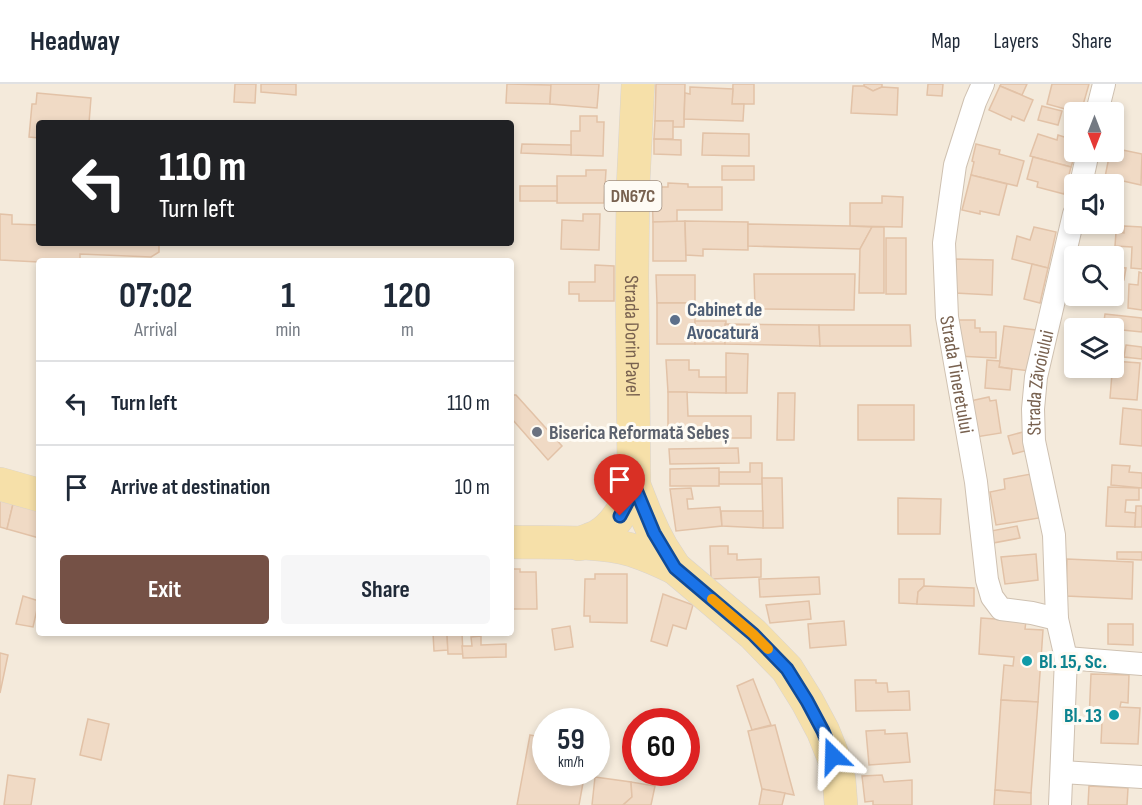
<!DOCTYPE html>
<meta charset="utf-8">
<style>
:root{--surface:#fff;--page:#f6f6f7;--text:#1f2937;--muted:#747a83;--line:#e0e1e3;--accent:#755146}
body{margin:0;font-family:"Sofia Sans Condensed",sans-serif;background:var(--page);color:var(--text);height:100vh;display:flex;flex-direction:column;font-size:22px;white-space:nowrap}
*{box-sizing:border-box;margin:0}
p{font-size:20px;color:var(--muted)}
.icon{flex:none;width:33px;height:33px;fill:none;stroke:currentColor;stroke-width:2;stroke-linecap:round;stroke-linejoin:round}
.map{position:relative;flex:1;overflow:hidden}
.details{position:absolute;left:36px;top:174px;width:478px;height:378px;display:flex;flex-direction:column;background:var(--surface);border-radius:6px;box-shadow:0 3px 9px #0003}
.details>*{flex:none}
.top-card{position:absolute;left:36px;top:36px;width:478px;height:126px;border-radius:6px;box-shadow:0 3px 9px #0003;background:#202124;color:#fff;overflow:hidden}
.needle{width:39px;rotate:180deg}
.tools{position:absolute;left:1064px;top:18px;display:grid;gap:12px}
.tools a{display:grid;place-items:center;width:60px;height:60px;border-radius:6px;background:var(--surface);box-shadow:0 3px 9px #0003;font-size:30px}
.speed{position:absolute;left:532px;top:624px;display:flex;gap:12px;font-size:30px;font-weight:700;text-align:center}
.speed>*{display:grid;place-content:center;width:78px;height:78px;border-radius:50%;background:var(--surface);box-shadow:0 3px 9px #0003;line-height:1}
.speed small{font-size:15px;font-weight:400}
.speed .limit{border:9px solid #d22;background:#fff;color:#111}
.pin{position:absolute;display:grid;place-items:center;width:51px;height:51px;color:#fff;margin:-62px -26px;border-radius:50% 50% 50% 0;rotate:-45deg;box-shadow:0 0 6px #0007}
.pin .icon{rotate:45deg}
.me{position:absolute;width:66px;margin:-33px;rotate:338deg;stroke-linejoin:round;filter:drop-shadow(0 0 4px #0008)}
.turn{display:flex;align-items:center;gap:21px;height:126px;padding:0 24px;font-size:27px}
.turn .icon{width:78px;height:78px;stroke-width:2.5}
.turn b{display:block;font-size:42px;line-height:51px}
.eta{display:flex;justify-content:space-evenly;align-items:center;height:102px;text-align:center}
.eta b{font-size:36px;font-weight:700;line-height:42px}
.button{display:flex;gap:12px;margin-top:auto;padding:12px 24px}
.button a{flex:1;height:69px;border-radius:6px;background:var(--accent);color:#fff;font-size:24px;font-weight:700;line-height:69px;text-align:center}
.button a+a{background:var(--page);color:var(--text)}
ul{padding:0;list-style:none}
li{display:flex;align-items:center;gap:18px;height:84px;padding:0 24px;border-top:2px solid var(--line)}
li div{flex:1}
li b{display:block;font-size:22px}
li em{font-style:normal}
header{display:flex;align-items:center;gap:36px;box-sizing:border-box;height:84px;padding:0 30px;background:var(--surface);border-bottom:2px solid var(--line)}
header strong{font-size:28px}
nav{display:flex;gap:33px;margin-inline-start:auto;font-size:21px}
.map>svg:first-child{display:block}
.residential{fill:#f4eadb;fill-rule:evenodd}
.building{fill:#f0dac5;stroke:#e2c2a7;stroke-width:1.5}
.lines{fill:none;stroke-linecap:round;stroke-linejoin:round}
.street-casing{stroke:#cfc1b1;stroke-width:24}
.primary-casing{stroke:#d9d3ce;stroke-width:34}
.street{stroke:#fff;stroke-width:22}
.primary{stroke:#f6e0a9;stroke-width:33}
.route-casing{stroke:#114b97;stroke-width:15}
.route{stroke:#1a73e8;stroke-width:10}
.slow{stroke:#f59e0b;stroke-width:10}
.service-dot{fill:#5c6f8a;stroke:#fefbf4;stroke-width:2}
.worship-dot{fill:#6b7280;stroke:#fefbf4;stroke-width:2}
.culture-dot{fill:#0f9aa8;stroke:#fefbf4;stroke-width:2}
.labels{text-anchor:middle;stroke-width:6;stroke-linejoin:round;paint-order:stroke}
.shield{fill:#fefbf4;stroke:#a08f80;stroke-width:1.5}
.shield-label{font-size:18px;font-weight:bold;fill:#78614f}
.service-label{font-size:20px;font-weight:bold;fill:#4e5e75;stroke:#fefbf4;text-anchor:start}
.street-label{font-size:20px;fill:#78614f;stroke:#fefbf4}
.worship-label{font-size:20px;font-weight:bold;fill:#5b616d;stroke:#fefbf4;text-anchor:start}
.culture-label{font-size:20px;font-weight:bold;fill:#0d838f;stroke:#fefbf4;text-anchor:start}
</style>
<header>
<strong>Headway</strong>
<nav><a>Map</a><a>Layers</a><a>Share</a></nav>
</header>
<div class="map">
<svg width="1142" height="721" viewBox="0 0 1142 721">
<rect width="100%" height="100%" fill="#fcf7ed"/>
<path class="residential" d="M0,0H1142V721H0ZM1074,28H1113V68H1074ZM39,39H512V159H39ZM1074,100H1113V140H1074ZM1074,172H1113V212H1074ZM39,177H512V549H39ZM1074,244H1113V284H1074ZM546,638H597V688H546ZM636,638H687V688H636Z"/>
<g class="building">
<path d="M235,0H256L255,19L234,18Z"/>
<path d="M261,0H296V11L261,8Z"/>
<path d="M507,0L551,1L550,20L506,19Z"/>
<path d="M551,0H599L597,24L550,20Z"/>
<path d="M656,0H685L684,43H672L673,37H655Z"/>
<path d="M733,0H754V20H732Z"/>
<path d="M864,0H882V3L873,7L864,2Z"/>
<path d="M928,0H943L942,12L927,11Z"/>
<path d="M1001,0H1027L1022,11L1000,2Z"/>
<path d="M1052,0H1089L1081,28H1076L1047,20Z"/>
<path d="M853,2H864L873,7L882,3L898,4L897,31L851,29Z"/>
<path d="M1000,2L1033,16L1024,37L1012,32L1011,36L989,26Z"/>
<path d="M690,3L733,5L732,20H744L743,37L684,35L685,9L690,10Z"/>
<path d="M37,9L91,14L89,39H39V54L29,53L32,20H36Z"/>
<path d="M1042,22L1062,27L1058,41L1038,36Z"/>
<path d="M580,32H597V38H604L603,72L571,71V47H580Z"/>
<path d="M655,37H673V55H654Z"/>
<path d="M703,49L749,50V72L702,71Z"/>
<path d="M1038,50L1057,56L1058,51L1074,56V68H1076L1071,83L1030,72Z"/>
<path d="M654,55L681,56V71L654,70Z"/>
<path d="M522,60L571,61V71L521,69Z"/>
<path d="M976,60L1000,66L999,70L1024,77L1017,102L971,91L974,78L972,77Z"/>
<path d="M1113,64L1142,70L1141,101L1105,93L1110,68H1113Z"/>
<path d="M1033,73L1071,83L1064,110L1037,103L1038,98L1027,95Z"/>
<rect x="722" y="82" width="32" height="14"/>
<path d="M586,86H606L604,119H557V92H586Z"/>
<path d="M971,91L1007,100L999,131L980,127V130L962,126Z"/>
<path d="M668,99L688,100V103H722V126H677V138H653L652,103H668Z"/>
<rect x="520" y="102" width="37" height="15"/>
<path d="M882,112L903,113L902,143L850,142V119H882Z"/>
<path d="M0,130L12,131V140L39,141V159H159V168L151,173L80,170V177L39,178L0,176Z"/>
<path d="M583,130H600L599,166L561,165L562,136L583,137Z"/>
<path d="M685,137L686,177H653V138Z"/>
<path d="M685,137L748,138V166L703,165V172L686,171Z"/>
<path d="M748,140L850,142L872,143L860,165L748,162Z"/>
<path d="M1124,142L1142,143V185L1131,184L1132,163L1115,162L1116,148L1124,149Z"/>
<path d="M872,143H884V209H859L860,165Z"/>
<path d="M1034,143L1056,148L1048,184L1012,175L1017,152L1030,156Z"/>
<rect x="886" y="154" width="20" height="56"/>
<path d="M956,175L993,176L992,211L955,209Z"/>
<path d="M1032,180L1048,184L1040,219L1024,215Z"/>
<path d="M595,181L614,182V217H579V210H569V198H595Z"/>
<path d="M1113,183L1126,184L1124,196L1113,195Z"/>
<path d="M1139,188L1142,189V226L1128,224L1129,200L1138,201Z"/>
<path d="M754,190H855L854,226L755,225Z"/>
<path d="M656,191H695V219H657Z"/>
<rect x="657" y="219" width="38" height="41"/>
<path d="M1105,230L1142,234V248L1103,244Z"/>
<path d="M958,236H975V244H980V248H996V274L957,272Z"/>
<path d="M695,237H726L725,260H695Z"/>
<path d="M725,240L819,241L820,262L725,260Z"/>
<path d="M819,241H910L911,262H820Z"/>
<path d="M1004,242L1036,246L1030,287L999,283Z"/>
<path d="M1126,261L1142,263V275L1124,273Z"/>
<path d="M726,269L748,270L747,309H726Z"/>
<path d="M666,276H689V286H699V293H726V309L668,308Z"/>
<path d="M987,276L1000,277L999,283L1012,285L1010,306L985,304Z"/>
<path d="M1113,277L1140,279L1137,316L1110,314Z"/>
<path d="M668,308H687L688,332H751V354H668Z"/>
<path d="M778,309H795L794,356H777Z"/>
<path d="M512,311H516L562,362L548,376L512,335Z"/>
<path d="M989,313L990,317L996,316L1001,349L976,353L970,317Z"/>
<rect x="858" y="321" width="56" height="35"/>
<path d="M1123,324L1142,326V362L1120,360Z"/>
<path d="M1023,348L1028,366L1013,370L1008,352Z"/>
<path d="M738,364L739,379L670,380L669,365Z"/>
<path d="M750,379H762V400H719V388H750Z"/>
<path d="M1112,381L1130,382L1129,388L1142,389V404L1111,401Z"/>
<path d="M719,384V402H670V385Z"/>
<path d="M1031,390L1039,434L996,441L990,408L1005,405L1004,395Z"/>
<path d="M762,394H782L783,444H763Z"/>
<path d="M1108,403L1139,404V416H1126L1125,428L1136,429L1135,443L1106,442Z"/>
<path d="M691,404L693,415H687L688,425L720,423L722,442L676,447L670,405Z"/>
<path d="M898,414L941,415L940,450H898Z"/>
<path d="M0,416L13,420L7,445L0,443Z"/>
<path d="M13,420L39,427V454L7,445Z"/>
<path d="M1136,422H1142V443H1135Z"/>
<path d="M721,427H763V444L722,442Z"/>
<path d="M1017,442L1020,454L993,459L991,447Z"/>
<path d="M710,462H728V470H737V476L761,475V493L711,495Z"/>
<path d="M1117,468H1142V476L1117,475Z"/>
<path d="M1036,470L1038,496L1005,500L1001,473Z"/>
<path d="M1067,475L1133,478L1132,515L1066,512Z"/>
<path d="M512,485H520V488H536L537,525H512Z"/>
<path d="M595,490H627V539L590,538V532H584L585,495H595Z"/>
<path d="M819,493L820,510L760,513L759,495Z"/>
<path d="M899,495H924V502L918,508L917,520L899,519Z"/>
<path d="M924,502L974,504V522L917,520L918,508Z"/>
<path d="M663,510L693,521L686,545L673,541L667,562L651,557Z"/>
<path d="M23,512L39,517L33,543L16,540Z"/>
<path d="M809,517L811,535L770,539L766,521Z"/>
<path d="M981,534L1026,537L1025,545L1043,546L1038,618L1001,616L1004,581L1013,582L1014,573L979,570Z"/>
<path d="M844,537L846,561L810,564L808,540Z"/>
<path d="M1108,540H1133V561L1108,560Z"/>
<path d="M570,542L573,563L555,566L552,545Z"/>
<path d="M433,549H447L448,566L434,567Z"/>
<path d="M462,549L463,570H448L447,550Z"/>
<path d="M481,552V561L506,560V573L463,574L462,562H472L471,553Z"/>
<path d="M0,569L8,571L0,609Z"/>
<path d="M1091,590L1129,591L1128,619L1121,618L1120,623L1140,624L1138,660L1101,659L1102,638L1089,637Z"/>
<path d="M753,595L771,641L752,646L737,602Z"/>
<path d="M855,596H876V599H887L888,608L909,607L910,626L856,627Z"/>
<path d="M1001,616L1038,618L1031,709L995,706Z"/>
<path d="M88,635L109,640L101,676L80,671Z"/>
<path d="M775,641L794,711L762,705L748,647Z"/>
<path d="M885,646V650L907,649L910,678L869,681L866,647Z"/>
<path d="M530,651L546,654V688H585L579,721H517Z"/>
<path d="M8,691L35,695L31,721H4Z"/>
<path d="M882,691L884,698L912,696V721H873V717L865,718L862,692Z"/>
<path d="M595,693L631,698L632,713L623,721H592Z"/>
<path d="M631,698L655,702L651,721H623L632,713Z"/>
<path d="M1089,702L1128,704L1127,721H1088Z"/>
<path d="M762,705L785,709L782,721H759Z"/>
<path d="M995,706L1031,709V721H994Z"/>
</g>
<g class="lines">
<g class="street-casing">
<g id="street">
<path id="s1" d="M983,0L975,18L955,81L944,159L947,233L976,398L987,496L992,513L1001,525L1032,529L1057,535"/>
<path d="M1097,28L1104,0"/>
<path d="M1081,100L1088,68"/>
<path id="s2" d="M1066,574L1057,535L1054,451L1034,357L1033,325L1036,293L1074,130"/>
<path d="M1062,688L1142,693"/>
<path d="M1060,721L1066,574L1142,580"/>
</g>
</g>
<g class="primary-casing">
<g id="primary">
<path id="s3" d="M638,0L633,103L632,192L634,401L645,429L654,449L662,464L675,484L753,550L787,585L807,617L823,647L833,672L839,695L841,721"/>
<path d="M0,400L39,411"/>
<path d="M512,458C549,459 596,456 632,466C647,471 661,477 675,484"/>
<path d="M579,460C585,457 592,455 598,452C617,441 627,421 634,401"/>
</g>
</g>
<use href="#street" class="street"/>
<use href="#primary" class="primary"/>
</g>
<g class="lines">
<g class="route-casing">
<path id="route" d="M620,432L628,417L634,401L654,449L675,484L753,550L787,585L807,617L823,647L833,672"/>
</g>
<use href="#route" class="route"/>
<path class="slow" d="M712,515L753,550L768,565"/>
</g>
<circle class="service-dot" cx="675" cy="236" r="6"/>
<circle class="worship-dot" cx="537" cy="348" r="6"/>
<g class="culture-dot">
<circle cx="1027" cy="577" r="6"/>
<circle cx="1114" cy="631" r="6"/>
</g>
<g class="labels">
<rect class="shield" x="604.5" y="97" width="57" height="30" rx="4.5"/>
<g class="shield-label">
<text x="633" y="118">DN67C</text>
</g>
<g class="service-label">
<text x="687" y="232">Cabinet de<tspan x="687" dy="23">Avocatură</tspan></text>
</g>
<g class="street-label">
<text dy="7" stroke="none"><textPath href="#s3" startOffset="252">Strada Dorin Pavel</textPath></text>
<text dy="7" stroke="none"><textPath href="#s1" startOffset="297">Strada Tineretului</textPath></text>
<text dy="7" stroke="none"><textPath href="#s2" startOffset="279">Strada Zăvoiului</textPath></text>
</g>
<g class="worship-label">
<text x="549" y="355">Biserica Reformată Sebeș</text>
</g>
<g class="culture-label">
<text x="1039" y="584">Bl. 15, Sc.</text>
<text x="1102" y="638" text-anchor="end">Bl. 13</text>
</g>
</g>
</svg>
<div class="tools">
<a><svg class="needle" viewBox="-14 -14 28 28"><path d="M0-13l5 13h-10z" fill="#e53935"/><path d="M0 13l5-13h-10z" fill="#747a83"/></svg></a>
<a><svg class="icon" aria-label="sound" viewBox="0 0 24 24"><path d="M4 9h4l5-4v14l-5-4H4zM17 9q2 3 0 6"/></svg></a>
<a><svg class="icon" aria-label="search" viewBox="0 0 24 24"><circle cx="10" cy="10" r="6"/><path d="M15 15l6 6"/></svg></a>
<a><svg class="icon" aria-label="layers" viewBox="0 0 24 24"><path d="M12 4l9 5-9 5-9-5zM3 14l9 5 9-5"/></svg></a>
</div>
<div class="speed"><div>59<small>km/h</small></div><div class="limit">60</div></div>
<div class="pin" style="left:620px;top:432px;background:#d93025"><svg class="icon" aria-label="arrive" viewBox="0 0 24 24"><path d="M6 21V4h12l-3 4 3 4H6"/></svg></div>
<svg class="me" style="left:833px;top:672px" viewBox="-20 -20 40 40"><path d="M0-17L14 15 0 8-14 15z" fill="#1a73e8" stroke="#fff" stroke-width="4"/></svg>
<div class="top-card">
<div class="turn"><svg class="icon" aria-label="left" viewBox="0 0 24 24"><path d="M17 20v-9H6M10 6l-5 5 5 5"/></svg><div><b>110 m</b>Turn left</div></div>
</div>
<section class="details">
<div class="eta">
<div><b>07:02</b><p>Arrival</p></div>
<div><b>1</b><p>min</p></div>
<div><b>120</b><p>m</p></div>
</div>
<ul>
<li><svg class="icon" aria-label="left" viewBox="0 0 24 24"><path d="M17 20v-9H6M10 6l-5 5 5 5"/></svg><div><b>Turn left</b></div><em>110 m</em></li>
<li><svg class="icon" aria-label="arrive" viewBox="0 0 24 24"><path d="M6 21V4h12l-3 4 3 4H6"/></svg><div><b>Arrive at destination</b></div><em>10 m</em></li>
</ul>
<div class="button"><a>Exit</a><a>Share</a></div>
</section>
</div>
